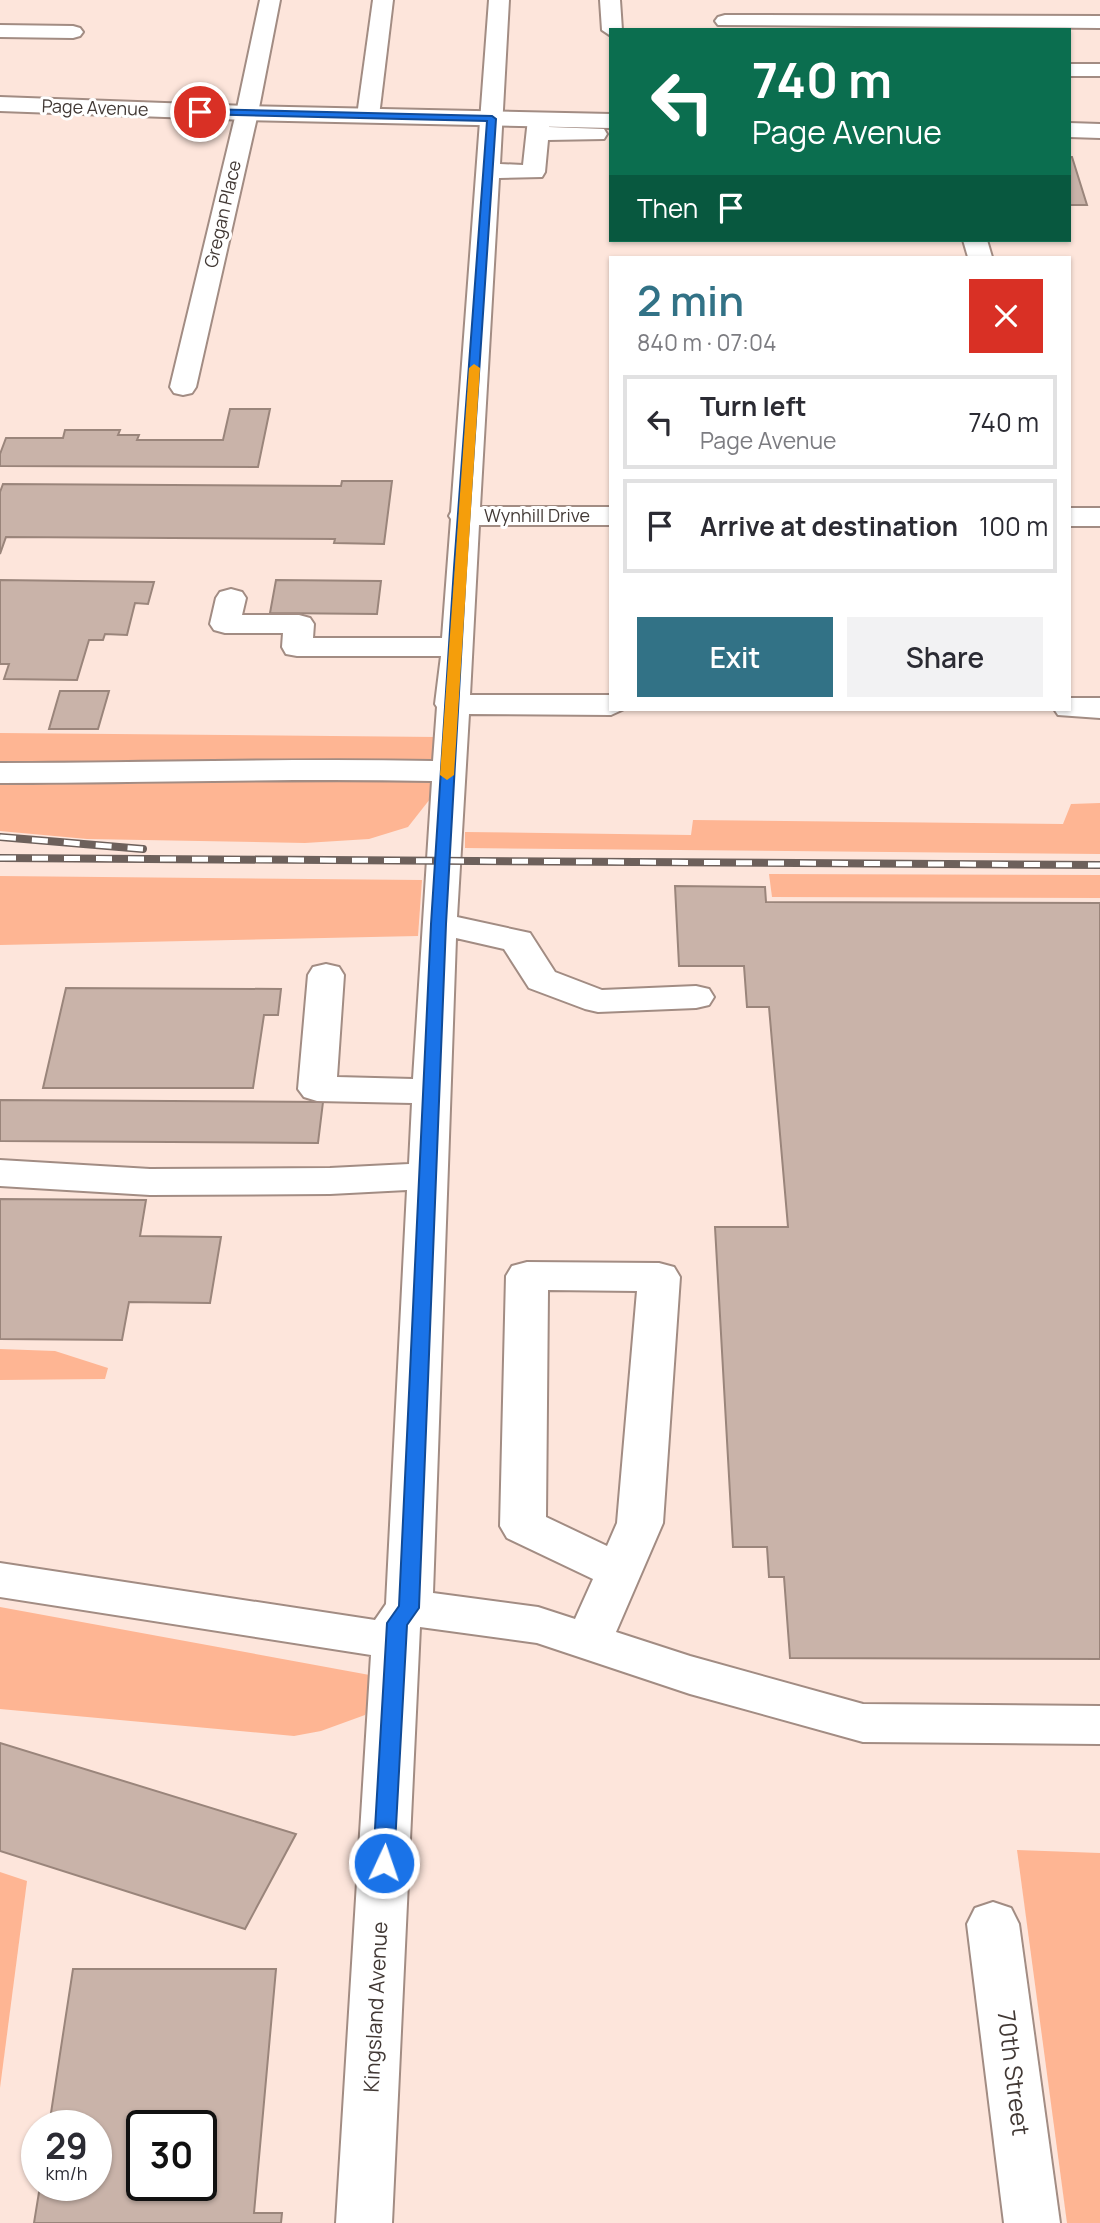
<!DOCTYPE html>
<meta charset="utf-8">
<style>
:root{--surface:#fff;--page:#f2f2f3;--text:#2b2b33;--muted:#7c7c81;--line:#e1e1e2;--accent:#327286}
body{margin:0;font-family:Manrope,sans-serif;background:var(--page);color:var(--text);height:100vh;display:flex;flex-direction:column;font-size:26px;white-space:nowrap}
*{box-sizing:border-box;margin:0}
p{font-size:23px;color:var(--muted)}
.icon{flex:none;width:38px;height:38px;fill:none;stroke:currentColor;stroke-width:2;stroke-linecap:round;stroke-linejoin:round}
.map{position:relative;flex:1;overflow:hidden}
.panel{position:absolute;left:609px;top:256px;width:462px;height:455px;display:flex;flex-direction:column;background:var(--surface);border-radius:0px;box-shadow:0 2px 5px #0004}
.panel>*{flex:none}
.top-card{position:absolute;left:609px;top:28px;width:462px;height:214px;border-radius:0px;box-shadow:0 2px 5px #0004;background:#0b6e4f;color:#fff;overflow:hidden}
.speed{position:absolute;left:21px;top:2110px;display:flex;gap:14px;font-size:35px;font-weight:700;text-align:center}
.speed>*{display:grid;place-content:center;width:91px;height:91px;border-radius:50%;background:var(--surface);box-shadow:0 2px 5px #0004;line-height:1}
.speed small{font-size:18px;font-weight:400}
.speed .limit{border:4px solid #111;border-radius:10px;background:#fff;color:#111}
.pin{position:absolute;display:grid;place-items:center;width:60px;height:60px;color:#fff;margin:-30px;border:4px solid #fff;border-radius:50%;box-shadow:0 2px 7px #0007}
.me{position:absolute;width:77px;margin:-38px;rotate:3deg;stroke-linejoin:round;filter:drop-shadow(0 0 5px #0008)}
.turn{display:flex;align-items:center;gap:24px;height:147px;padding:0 28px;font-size:32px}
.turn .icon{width:91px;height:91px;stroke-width:2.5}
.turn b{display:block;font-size:49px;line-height:60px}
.then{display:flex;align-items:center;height:66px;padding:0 28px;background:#0003;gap:14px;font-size:26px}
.round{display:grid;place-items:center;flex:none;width:74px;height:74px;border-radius:0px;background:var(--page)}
.summary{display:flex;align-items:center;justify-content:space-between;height:119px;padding:0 28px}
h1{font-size:42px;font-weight:600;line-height:52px;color:var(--accent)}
.primary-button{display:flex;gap:14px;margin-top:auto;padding:14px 28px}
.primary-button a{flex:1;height:80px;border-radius:0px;background:var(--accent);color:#fff;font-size:28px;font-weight:600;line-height:80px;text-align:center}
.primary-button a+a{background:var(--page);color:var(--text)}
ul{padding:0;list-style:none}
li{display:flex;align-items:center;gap:21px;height:94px;margin:0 14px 10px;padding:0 14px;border:4px solid var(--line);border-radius:0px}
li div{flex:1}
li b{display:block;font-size:26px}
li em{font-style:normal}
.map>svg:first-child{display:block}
.green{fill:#feb593}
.building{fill:#c9b3a9;stroke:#9a857b;stroke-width:2;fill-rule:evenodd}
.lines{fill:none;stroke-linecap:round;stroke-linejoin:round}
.minor-casing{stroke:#a28c83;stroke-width:4}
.major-casing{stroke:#a28c83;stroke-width:4}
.minor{fill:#fff;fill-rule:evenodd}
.major{fill:#fff;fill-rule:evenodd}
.rail-casing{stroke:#6d605b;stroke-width:8}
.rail{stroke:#fff;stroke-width:5;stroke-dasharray:16;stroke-linecap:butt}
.route{fill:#1a73e8;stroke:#114b97;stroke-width:2}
.slow{fill:#f59e0b}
.labels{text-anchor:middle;stroke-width:6;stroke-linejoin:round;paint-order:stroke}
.far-street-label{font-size:18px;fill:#423935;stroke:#fff}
.street-label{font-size:21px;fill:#423935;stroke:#fff}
.near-street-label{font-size:24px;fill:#423935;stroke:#fff}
</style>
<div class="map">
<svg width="1100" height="2223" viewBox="0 0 1100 2223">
<rect width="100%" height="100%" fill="#fde5db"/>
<g class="green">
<path d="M0,733L437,737L433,764L0,762Z"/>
<path d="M0,777H432L430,799L408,827L369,839L305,843L87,839L0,831Z"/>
<path d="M1100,803V854L465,848V832L691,835L693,820L1063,824L1071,804Z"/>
<path d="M769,874L1100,875V898L772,897Z"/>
<path d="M0,876L422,880L418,936L0,945Z"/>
<path d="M0,1349L55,1351L108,1368L105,1379L0,1380Z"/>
<path d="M0,1607L375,1676L374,1694L365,1715L321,1731L294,1736L0,1709Z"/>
<path d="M1017,1850L1100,1853V2223H1067Z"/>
<path d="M0,1872L27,1881L0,2088Z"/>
</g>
<g class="building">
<path d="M1069,157H1072L1087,205H1069Z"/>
<path d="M230,409H270L258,467L0,466V454L6,438H63L65,430H120L118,435H139L137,440H223Z"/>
<path d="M342,481H392L384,544L334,543L335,539L6,537L0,554V492L3,484L341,486Z"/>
<path d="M0,580L154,582L148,604L135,603L127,635L105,634L103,640H89L77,680L4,679L9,664H0Z"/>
<path d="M276,580L381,581L377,614L270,613Z"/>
<path d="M60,691H109L98,729H49Z"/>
<path d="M675,886L765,887L766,902L1100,903V1659L790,1658L784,1577H769L767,1547H733L715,1227H788L769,1007H747L744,966H679Z"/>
<path d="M66,988L281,989L278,1015H264L253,1088H43Z"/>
<path d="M0,1100L323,1102L318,1143L0,1141Z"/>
<path d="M0,1199L146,1200L140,1236L221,1237L210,1303L129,1302L122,1340L0,1339Z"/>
<path d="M0,1743L296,1834L245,1929L0,1851Z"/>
<path d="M73,1969H276L254,2213H282L281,2223H34L40,2186H96V2126H49ZM142,2126H201V2186H142Z"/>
</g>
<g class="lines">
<g class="minor-casing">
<g id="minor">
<path d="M260,0H280L258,113L196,387L192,393L183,395L174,393L170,387L236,113Z"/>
<path d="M373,0H393L379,116L376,121H360L357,116Z"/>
<path d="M489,0H509L500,164L523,165L528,119L531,114H547L550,119L549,127L604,129L607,134L604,139L548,140L545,172L542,177L499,178L480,507H611V525H479L470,695H611V709H624L611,715L469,714L457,917L530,933L555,972L602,990L696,986L709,989L714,997L709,1005L696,1008L598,1012L585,1009L529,988L504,949L456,938L433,1593L538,1607L575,1619L593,1579L507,1538L500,1526L506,1276L512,1266L527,1262L659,1263L674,1267L680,1277L663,1523L616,1632L690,1656L863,1704L1100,1706V1744L863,1742L690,1694L537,1643L420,1627L392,2223H336L371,1655L0,1597V1563L375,1620L386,1604L407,1190L330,1194L150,1195L0,1186V1160L150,1169L330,1168L409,1164L412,1103L317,1101L304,1097L298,1089L308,975L313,967L326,964L339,967L344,975L337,1077L413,1079L432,781C288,778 144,783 0,783V763C145,763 289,758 433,761L437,707L435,704L441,656H297L286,654L282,647L283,633H225L214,630L210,624L216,598L220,592L231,589L242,592L246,598L242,615H299L310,618L314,624L313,638H442L451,519L449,516L451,512ZM548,1290L637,1291L617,1523L607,1546L546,1517Z"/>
<path d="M600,0H620L622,30H611V36L602,30Z"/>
<path d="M725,15L1100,16V28L718,25L715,21L718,17Z"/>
<path d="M0,25L73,26L80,28L83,32L80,36L73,38L0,37Z"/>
<rect x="1069" y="64" width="31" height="12"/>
<path d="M963,240H987L992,257H968Z"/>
<rect x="1069" y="508" width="31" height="18"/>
<path d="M1069,698H1100V718L1058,715L1054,709H1069Z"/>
<path d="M993,1902L1011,1908L1019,1924L1060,2223H1004L967,1924L975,1908Z"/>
</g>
</g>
<g class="major-casing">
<g id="major">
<path d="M0,97L247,106L611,114V128L247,120L0,111Z"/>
<path d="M1069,123L1100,124V138L1069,137Z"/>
</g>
</g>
<use href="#minor" class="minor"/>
<use href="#major" class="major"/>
<g class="rail-casing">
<g id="rail">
<path d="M0,837L143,849"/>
<path d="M0,858L1100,865"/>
</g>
</g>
<use href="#rail" class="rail"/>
</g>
<path class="route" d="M200,109L492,116L496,119L466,568L446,924L419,1608L407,1625L394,1863L391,1869L384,1872L376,1869L373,1863L387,1623L399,1606L431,924L454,568L487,121L197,114V110Z"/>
<path class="slow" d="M474,364L480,368L454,775L447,780L440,775L469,368Z"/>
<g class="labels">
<g class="far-street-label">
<text transform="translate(95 108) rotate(2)" y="6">Page Avenue</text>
<text transform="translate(223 214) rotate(-77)" y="6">Gregan Place</text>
<text x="537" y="522">Wynhill Drive</text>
</g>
<g class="street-label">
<text transform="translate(376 2007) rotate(-87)" y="7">Kingsland Avenue</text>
</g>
<g class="near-street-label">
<text transform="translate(1013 2073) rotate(83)" y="8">70th Street</text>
</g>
</g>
</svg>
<div class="speed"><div>29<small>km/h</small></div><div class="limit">30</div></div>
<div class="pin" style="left:200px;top:112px;background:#d93025"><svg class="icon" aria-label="arrive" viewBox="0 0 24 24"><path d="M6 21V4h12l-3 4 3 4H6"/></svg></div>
<svg class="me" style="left:384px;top:1863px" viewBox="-20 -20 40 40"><circle r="17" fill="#1a73e8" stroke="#fff" stroke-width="3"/><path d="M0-11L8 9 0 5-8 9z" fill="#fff"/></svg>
<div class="top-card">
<div class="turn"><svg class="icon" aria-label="left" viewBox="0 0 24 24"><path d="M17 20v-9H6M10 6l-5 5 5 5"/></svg><div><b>740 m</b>Page Avenue</div></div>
<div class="then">Then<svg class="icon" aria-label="arrive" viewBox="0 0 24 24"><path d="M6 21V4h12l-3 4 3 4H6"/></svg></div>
</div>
<section class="panel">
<div class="summary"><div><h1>2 min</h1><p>840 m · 07:04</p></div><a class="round" style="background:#d93025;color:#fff"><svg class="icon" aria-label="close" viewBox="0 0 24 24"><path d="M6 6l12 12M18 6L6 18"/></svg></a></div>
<ul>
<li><svg class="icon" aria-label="left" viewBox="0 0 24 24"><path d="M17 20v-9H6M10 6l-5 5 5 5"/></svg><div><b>Turn left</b><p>Page Avenue</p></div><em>740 m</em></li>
<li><svg class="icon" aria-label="arrive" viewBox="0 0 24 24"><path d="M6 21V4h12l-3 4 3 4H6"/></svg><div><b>Arrive at destination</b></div><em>100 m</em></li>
</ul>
<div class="primary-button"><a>Exit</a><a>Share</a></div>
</section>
</div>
